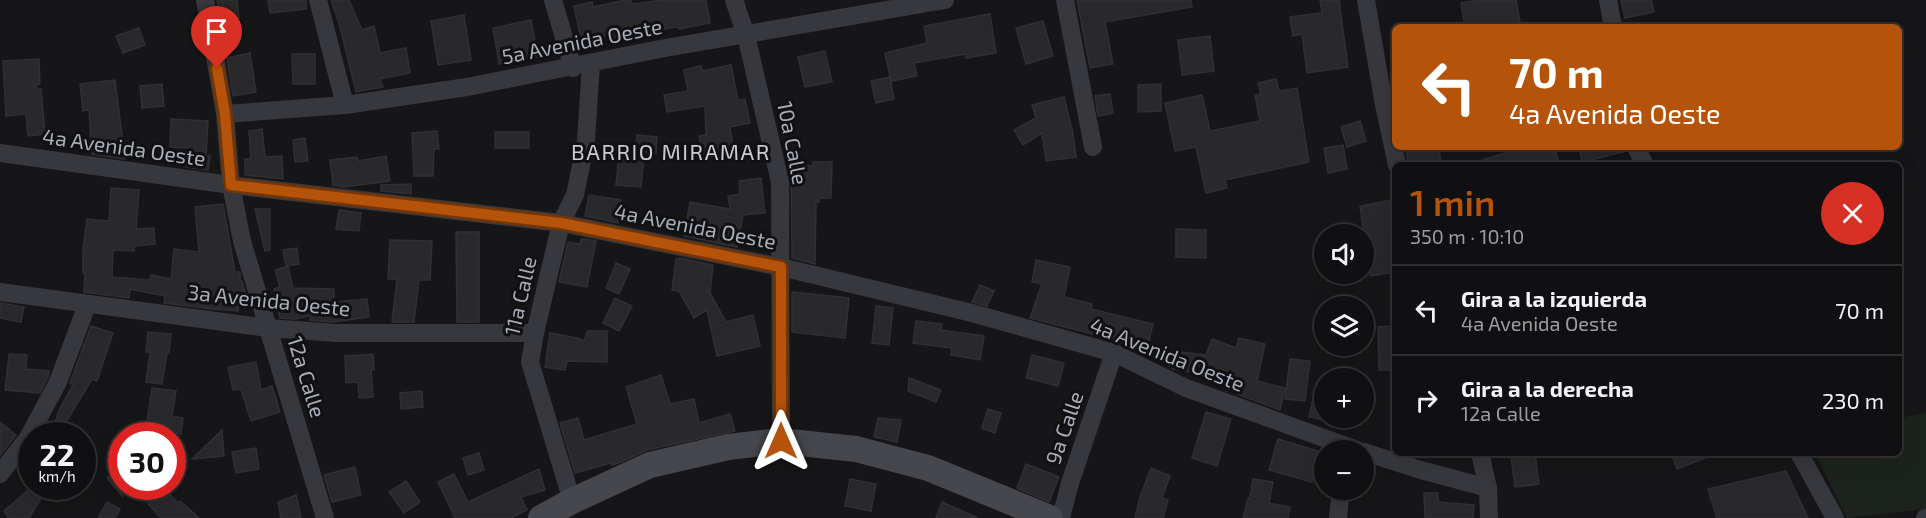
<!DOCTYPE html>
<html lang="es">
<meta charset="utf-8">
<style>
:root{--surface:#101012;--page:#1e1e20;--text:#f1f3f6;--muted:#9c9d9f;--line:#303032;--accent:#b45309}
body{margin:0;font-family:"Exo 2",sans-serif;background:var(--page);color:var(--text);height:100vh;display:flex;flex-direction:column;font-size:22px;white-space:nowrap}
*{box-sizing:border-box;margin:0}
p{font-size:20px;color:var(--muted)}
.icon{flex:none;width:33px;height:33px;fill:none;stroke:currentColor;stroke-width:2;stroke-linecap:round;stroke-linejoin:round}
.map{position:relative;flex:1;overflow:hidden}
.sheet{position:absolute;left:1392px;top:162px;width:510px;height:294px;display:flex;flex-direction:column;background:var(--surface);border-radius:9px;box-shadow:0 6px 24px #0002,0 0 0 2px var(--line)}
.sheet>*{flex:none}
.hud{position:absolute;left:1392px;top:24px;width:510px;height:126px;border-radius:9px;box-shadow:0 6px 24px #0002,0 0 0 2px var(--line);background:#b45309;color:#fff;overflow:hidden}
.fabs{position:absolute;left:1314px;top:224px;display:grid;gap:12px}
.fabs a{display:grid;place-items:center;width:60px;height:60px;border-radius:50%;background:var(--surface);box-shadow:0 6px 24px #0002,0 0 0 2px var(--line);font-size:30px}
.speed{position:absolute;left:18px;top:422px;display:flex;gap:12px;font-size:30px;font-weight:700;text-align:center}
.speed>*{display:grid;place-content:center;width:78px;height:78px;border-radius:50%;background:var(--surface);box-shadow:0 6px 24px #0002,0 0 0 2px var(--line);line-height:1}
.speed small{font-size:15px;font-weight:400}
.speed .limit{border:9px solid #d22;background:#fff;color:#111}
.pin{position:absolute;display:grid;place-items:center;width:51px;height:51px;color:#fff;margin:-62px -26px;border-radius:50% 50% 50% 0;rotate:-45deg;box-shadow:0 0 6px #0007}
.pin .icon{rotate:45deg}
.me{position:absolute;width:66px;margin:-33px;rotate:0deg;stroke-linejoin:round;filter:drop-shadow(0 0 4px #0008)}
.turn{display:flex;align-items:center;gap:21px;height:126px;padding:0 18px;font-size:27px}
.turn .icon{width:78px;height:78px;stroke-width:2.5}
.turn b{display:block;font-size:42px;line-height:51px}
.round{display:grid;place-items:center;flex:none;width:63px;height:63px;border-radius:32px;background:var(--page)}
.head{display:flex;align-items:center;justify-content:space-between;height:102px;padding:0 18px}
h1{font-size:36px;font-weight:600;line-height:45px;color:var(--accent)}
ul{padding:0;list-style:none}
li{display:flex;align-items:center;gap:18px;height:90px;padding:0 18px;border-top:2px solid var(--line)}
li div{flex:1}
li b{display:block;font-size:22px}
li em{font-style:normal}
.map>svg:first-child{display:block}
.green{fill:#1c231d}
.building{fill:#29292c;stroke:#303034;stroke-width:1.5}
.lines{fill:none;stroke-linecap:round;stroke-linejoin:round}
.street{stroke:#37383d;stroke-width:18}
.secondary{stroke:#45474d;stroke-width:26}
.route-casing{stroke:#753606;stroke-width:15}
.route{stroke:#b45309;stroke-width:10}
.labels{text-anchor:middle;stroke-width:6;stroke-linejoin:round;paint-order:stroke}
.street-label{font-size:21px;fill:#a8adb8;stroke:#111113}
.neighbourhood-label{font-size:22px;letter-spacing:1.5px;fill:#c9ccd4;stroke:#111113}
</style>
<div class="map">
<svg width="1926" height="518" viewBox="0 0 1926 518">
<rect width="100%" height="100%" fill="#161618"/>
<path class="green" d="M1926,413V509L1847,518L1815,453H1899V418Z"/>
<g class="building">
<path d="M217,0H237L239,18L220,20Z"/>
<path d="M268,0H306V9L270,13Z"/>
<path d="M331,0H349L362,30L374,26L380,53L406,48L410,73L380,79L383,87L356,92L339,23Z"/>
<path d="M625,0H631L632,4L664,0H706L710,23L679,29V27L637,32L638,37L610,43L608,35L581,40L574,6L592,2L593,7Z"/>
<path d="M1077,0H1191L1192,7L1105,22L1113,64L1090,68Z"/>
<path d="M1320,0H1339L1348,67L1307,73L1302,34L1293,36L1290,17L1322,13Z"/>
<path d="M1481,0H1516L1521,27H1465L1461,3Z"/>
<path d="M1621,0H1651L1654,12L1625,18Z"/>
<path d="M990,14L996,53L966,58V54L914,63L917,76L891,81L885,53L927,43L924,26Z"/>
<path d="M464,15L471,60L438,65L431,21Z"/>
<path d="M531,20L538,57L499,64L493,28Z"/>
<path d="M1043,21L1053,56L1026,64L1016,28Z"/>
<path d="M139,28L145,45L123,53L116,36Z"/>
<path d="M1210,36L1214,71L1182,75L1178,40Z"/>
<path d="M825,51L832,82L805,87L798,57Z"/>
<path d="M250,53L256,92L233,96L227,58Z"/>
<path d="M292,54H315V84H293Z"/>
<path d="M39,59L40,84L36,85L37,89H41L45,134L28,136L26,114L6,116L3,61Z"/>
<path d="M731,65L738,100L745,99L750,123L730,127L734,152L702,156L699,136L706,135L705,106L667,112L664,95L688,91L684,70L701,66L703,71Z"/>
<path d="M890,77L894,99L876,103L871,81Z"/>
<path d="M1276,79L1279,91L1297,88L1309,162L1225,180L1227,188L1206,193L1196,147L1175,151L1165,103L1202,95L1210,131L1260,121L1255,95L1261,94L1258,83Z"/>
<path d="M115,80L125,159L92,154L89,110L83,111L80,84Z"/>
<path d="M162,84L164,106L142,108L140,86Z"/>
<path d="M1161,84V111L1138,112V85Z"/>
<path d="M1110,94L1113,113L1098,116L1095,96Z"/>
<path d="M1064,97L1073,134L1076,157L1046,161L1042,133L1023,145L1014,130L1036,118L1032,105Z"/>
<path d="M171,119L208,121L206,156H210L208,170L186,167L189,148L170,147Z"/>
<path d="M1360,121L1366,141L1347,147L1341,127Z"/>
<path d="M262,129L265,157L282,156L283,179L245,175V159H251L249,131Z"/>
<path d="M437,131L439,149H434L433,176H414L412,133Z"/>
<rect x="495" y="132" width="34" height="16"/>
<path d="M637,135L657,137L656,153L635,151Z"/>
<path d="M305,138L308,161L295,162L293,140Z"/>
<path d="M1343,145L1347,169L1328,173L1324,148Z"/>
<path d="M1406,147H1439L1441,165H1408Z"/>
<path d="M1503,147H1554L1560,165H1477L1476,162L1505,153Z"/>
<path d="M1579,147H1623V152L1582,162Z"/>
<path d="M619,154L644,157L641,187L616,185Z"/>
<path d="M386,156L390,181L343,187L333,185L330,160L357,157L358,161Z"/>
<path d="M813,162H832L831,198H819V202H816L815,264L792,258L791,165L813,166Z"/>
<path d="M761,178L765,213L743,215L737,247L684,236L690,202L730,209L728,196L740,194L739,181Z"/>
<path d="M411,184V194L381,191V185Z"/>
<path d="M111,188L139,190L136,229L154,228L155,244L134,246V251L113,250L112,277L150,280L151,275L171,279L174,249L199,252L195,207L223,204L235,272H240V281H242L248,301L239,300L238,311L213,309L164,303L165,296L130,289L129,298L84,292L85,273H83V249L87,219L109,221Z"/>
<path d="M589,195L621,200L618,223L585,216Z"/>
<path d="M1392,200L1395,215V272L1370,276L1360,206Z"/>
<path d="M255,209H270V250L265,251Z"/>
<path d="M339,210L361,213L359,231L336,229Z"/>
<path d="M1176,229L1206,230V258L1176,257Z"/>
<path d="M456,232H479V322H457Z"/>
<path d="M581,239L596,241L587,287L559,282L568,242L580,244Z"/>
<path d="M390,240L432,241L430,280H419L414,322H392L397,279H388Z"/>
<path d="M297,248L299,264L286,266L283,250Z"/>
<path d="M680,258L713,265L710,293L726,322L753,315L760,346L717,356L707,310L694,318L679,291L672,290L676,259Z"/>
<path d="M1036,260L1070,267L1064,297L1092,304L1091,309L1153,324L1147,348L1030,318L1042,284L1032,282Z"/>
<path d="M616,263L630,269L619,294L606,288Z"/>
<path d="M288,266L293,288L334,289V302L367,299L369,317L333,322L310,320L311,315L296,319L280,318L274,289L280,287L275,270Z"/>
<path d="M980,285L994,291L987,306L972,302Z"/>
<path d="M792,292L849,298L845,338L792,332Z"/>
<path d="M615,298L632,306L619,331L603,323Z"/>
<path d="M1,303L24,307L21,322L0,318Z"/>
<path d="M876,306L893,308L889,345L872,343Z"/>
<path d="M916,321L942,324L941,330L984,336L980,360L951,355L952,348L913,343Z"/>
<path d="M91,326L113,333L97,381L92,379L58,435H51L59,410L73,385L70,383Z"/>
<path d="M1395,326V370H1379L1378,327Z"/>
<path d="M588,331H607V362L567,361L565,370L545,367L550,333L577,338L584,341Z"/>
<path d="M148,332L171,334L169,353H167L162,384L146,382L150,352H146Z"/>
<path d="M1239,338L1265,344L1257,381L1285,388L1280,410L1237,394L1240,381L1191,363L1190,372L1172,369L1174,351L1206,355L1212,339L1236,348Z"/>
<path d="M9,354L27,355L26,369L49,371L48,377L40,393L5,390Z"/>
<path d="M373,354L374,370H371L373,397L359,398L358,382L346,383L345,356Z"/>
<path d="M1032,355L1064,363L1058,386L1026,378Z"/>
<path d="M1290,359L1310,361L1305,401L1285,399Z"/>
<path d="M256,362L261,390L272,386L280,412L251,421L241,389L233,390L228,367Z"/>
<path d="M661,375L670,404L694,399L699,423L730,414L735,431L647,450L619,463L612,465L611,463L575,473L560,423L578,418L584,440L637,424L626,387Z"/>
<path d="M909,378L941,390L936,402L908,391Z"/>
<path d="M152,388L176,391L172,416L183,418L181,434L146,428Z"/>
<path d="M422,391L423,407L401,409L400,393Z"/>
<path d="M1313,398L1324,400V420L1309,417Z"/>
<path d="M988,409L1001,413L995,433L982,428Z"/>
<path d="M1206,412L1231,419L1217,466L1192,458Z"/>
<path d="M878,418L901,420L897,442L874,437Z"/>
<path d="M0,422L16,435L0,456Z"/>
<path d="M222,430L224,456L192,459Z"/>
<path d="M1278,439L1321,452L1312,482L1269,470Z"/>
<path d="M256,448L259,469L236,473L232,452Z"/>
<path d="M479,453L484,470L468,475L463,458Z"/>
<path d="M1671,453H1715V454L1677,469Z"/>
<path d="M1535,454L1539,484L1515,487L1511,457Z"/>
<path d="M1026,464L1059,477L1049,502L1017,488Z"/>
<path d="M122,466V496L107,478Z"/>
<path d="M355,467L361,495L332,502L324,475Z"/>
<path d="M1151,468L1170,476L1162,498L1168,500L1163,518H1135L1140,497Z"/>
<path d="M539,469L545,490L521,497L527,510L511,518H455L438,482L454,474L468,502Z"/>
<path d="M1786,471L1808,518H1717L1708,489Z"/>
<path d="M850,479L876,484L871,511L845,506Z"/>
<path d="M1253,479L1273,482L1269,503L1290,507L1288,518H1243L1248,498H1250Z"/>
<path d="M406,481L420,502L404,513L389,492Z"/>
<path d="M33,486L43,495L29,518H9L4,511Z"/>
<path d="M163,488L178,503L180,501L199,518H161L148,504Z"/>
<path d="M1424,493H1438V502L1474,505L1473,518H1425Z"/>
<path d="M296,495L301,518H281L278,502Z"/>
<path d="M107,502L120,509L115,518H98Z"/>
<path d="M942,502L978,518H936Z"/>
</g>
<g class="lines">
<g class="street">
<path d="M205,0L225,114L231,185L242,241L325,518"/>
<path d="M318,0L345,105"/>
<path d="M553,0L573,68"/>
<path d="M734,0L746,35L780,182L781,441"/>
<path d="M1065,0L1093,147"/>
<path d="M1366,0L1384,105L1397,165"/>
<path d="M1608,0L1613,27"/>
<path d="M225,114L345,105L467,87L665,48L945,0"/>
<path d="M1636,147L1645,165"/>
<path d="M0,153L231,185L561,223L781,267L972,313L1114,353L1186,388L1357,450"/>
<path d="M0,292L268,328L336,333H535"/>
<path d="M1364,452L1421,470L1488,488"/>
<path d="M1480,453L1488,488L1489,518"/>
<path d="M1799,453L1835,518"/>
<path d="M0,474L28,438L58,382L87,305"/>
<path d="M572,501L530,362L535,333L561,223L575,195L586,141L591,64"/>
<path d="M1061,518L1070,483L1114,353"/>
<path d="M1338,518L1341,489"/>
<path d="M1925,518H1926"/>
</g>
<path class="secondary" d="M541,518L572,501L650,465L728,447L781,441L856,449L928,468L1050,518"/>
</g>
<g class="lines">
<g class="route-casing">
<path id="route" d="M217,68L225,114L231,185L561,223L781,267V441"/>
</g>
<use href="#route" class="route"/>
</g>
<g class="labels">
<g class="street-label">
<text transform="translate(582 42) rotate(-11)" y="7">5a Avenida Oeste</text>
<text transform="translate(792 143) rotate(79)" y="7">10a Calle</text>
<text transform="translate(124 148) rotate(8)" y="7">4a Avenida Oeste</text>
<text transform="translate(695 227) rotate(11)" y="7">4a Avenida Oeste</text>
<text transform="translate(521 296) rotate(-77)" y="7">11a Calle</text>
<text transform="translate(269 301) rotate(6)" y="7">3a Avenida Oeste</text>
<text transform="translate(1167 355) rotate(22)" y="7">4a Avenida Oeste</text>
<text transform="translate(306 377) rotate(73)" y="7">12a Calle</text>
<text transform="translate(1065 428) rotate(-71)" y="7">9a Calle</text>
</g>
<g class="neighbourhood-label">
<text x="671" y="160">BARRIO MIRAMAR</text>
</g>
</g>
</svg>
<div class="fabs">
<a><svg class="icon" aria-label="sound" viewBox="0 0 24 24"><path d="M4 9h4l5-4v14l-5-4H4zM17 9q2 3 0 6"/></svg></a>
<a><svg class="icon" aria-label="layers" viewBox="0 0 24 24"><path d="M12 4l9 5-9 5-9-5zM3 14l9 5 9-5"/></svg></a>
<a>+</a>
<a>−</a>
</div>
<div class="speed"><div>22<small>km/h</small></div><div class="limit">30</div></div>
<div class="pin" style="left:217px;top:68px;background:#d93025"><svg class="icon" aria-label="arrive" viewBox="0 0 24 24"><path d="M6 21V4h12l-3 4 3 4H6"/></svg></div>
<svg class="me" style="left:781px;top:441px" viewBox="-20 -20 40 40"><path d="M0-17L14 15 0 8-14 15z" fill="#b45309" stroke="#fff" stroke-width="4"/></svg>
<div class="hud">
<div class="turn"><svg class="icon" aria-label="left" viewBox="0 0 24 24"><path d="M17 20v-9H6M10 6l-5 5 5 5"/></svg><div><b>70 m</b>4a Avenida Oeste</div></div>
</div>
<section class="sheet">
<div class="head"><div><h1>1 min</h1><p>350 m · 10:10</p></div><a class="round" style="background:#d93025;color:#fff"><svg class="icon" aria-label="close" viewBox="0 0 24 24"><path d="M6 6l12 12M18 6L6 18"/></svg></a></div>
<ul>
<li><svg class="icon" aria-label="left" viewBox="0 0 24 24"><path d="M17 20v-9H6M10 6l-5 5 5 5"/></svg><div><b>Gira a la izquierda</b><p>4a Avenida Oeste</p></div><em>70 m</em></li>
<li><svg class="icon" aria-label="right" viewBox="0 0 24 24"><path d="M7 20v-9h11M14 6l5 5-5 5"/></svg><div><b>Gira a la derecha</b><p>12a Calle</p></div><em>230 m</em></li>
</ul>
</section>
</div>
